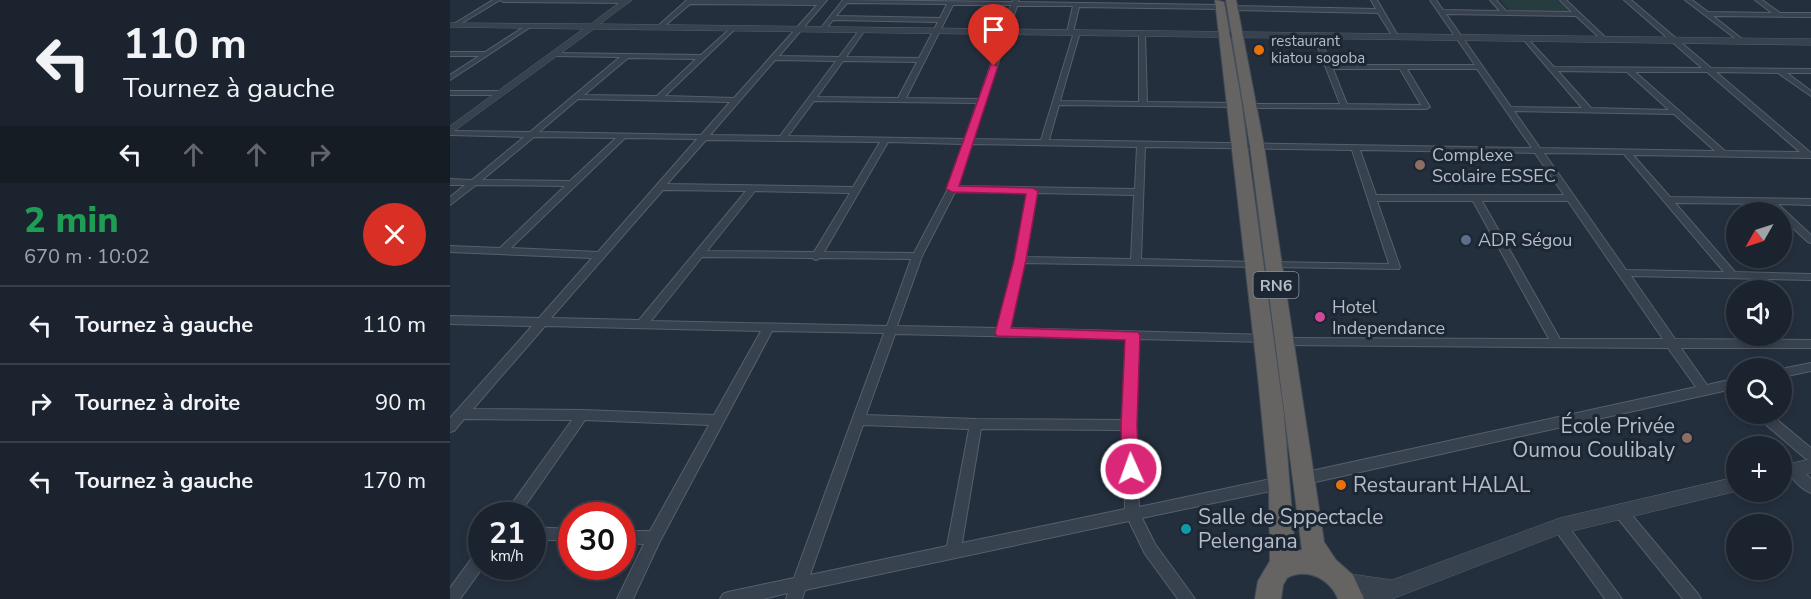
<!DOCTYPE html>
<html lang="fr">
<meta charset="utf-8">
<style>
:root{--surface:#1b232e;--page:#242b36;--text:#f1f3f6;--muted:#a0a4aa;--line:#39404a}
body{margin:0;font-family:"Nunito Sans",sans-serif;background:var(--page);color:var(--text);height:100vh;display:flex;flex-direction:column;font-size:22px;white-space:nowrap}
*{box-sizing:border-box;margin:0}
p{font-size:20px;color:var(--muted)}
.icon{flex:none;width:33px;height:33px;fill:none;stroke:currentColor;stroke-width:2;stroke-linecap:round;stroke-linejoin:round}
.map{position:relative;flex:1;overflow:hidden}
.side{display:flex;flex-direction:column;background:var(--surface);width:450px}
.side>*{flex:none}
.hud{background:#1b232e;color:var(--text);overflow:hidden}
.needle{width:39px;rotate:231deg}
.fabs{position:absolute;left:1276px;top:202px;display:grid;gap:12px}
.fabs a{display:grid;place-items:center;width:66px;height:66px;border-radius:50%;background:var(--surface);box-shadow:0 3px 9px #0003,0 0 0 2px var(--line);font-size:30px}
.speed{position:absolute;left:18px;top:502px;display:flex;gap:12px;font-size:30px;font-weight:700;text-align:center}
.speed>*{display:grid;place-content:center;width:78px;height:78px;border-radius:50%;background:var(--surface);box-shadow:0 3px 9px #0003,0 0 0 2px var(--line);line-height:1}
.speed small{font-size:15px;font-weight:400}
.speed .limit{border:9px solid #d22;background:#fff;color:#111}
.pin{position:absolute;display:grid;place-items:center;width:51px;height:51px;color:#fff;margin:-62px -26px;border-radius:50% 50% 50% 0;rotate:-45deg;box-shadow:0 0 6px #0007}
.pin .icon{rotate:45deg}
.me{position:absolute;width:66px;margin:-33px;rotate:358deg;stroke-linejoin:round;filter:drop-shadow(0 0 4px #0008)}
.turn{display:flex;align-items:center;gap:21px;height:126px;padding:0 24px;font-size:27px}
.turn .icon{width:78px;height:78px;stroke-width:2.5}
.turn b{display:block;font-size:42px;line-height:51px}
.lanes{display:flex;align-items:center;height:57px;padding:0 24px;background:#0003;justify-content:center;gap:30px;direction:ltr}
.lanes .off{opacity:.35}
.round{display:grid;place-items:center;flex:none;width:63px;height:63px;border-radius:32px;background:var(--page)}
.summary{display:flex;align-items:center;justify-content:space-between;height:102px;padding:0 24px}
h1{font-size:36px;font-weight:800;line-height:45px;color:#1e9e55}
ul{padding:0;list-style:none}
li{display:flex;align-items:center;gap:18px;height:78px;padding:0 24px;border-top:2px solid var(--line)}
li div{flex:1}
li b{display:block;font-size:22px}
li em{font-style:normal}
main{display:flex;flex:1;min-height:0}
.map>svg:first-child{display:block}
.green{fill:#263c3f}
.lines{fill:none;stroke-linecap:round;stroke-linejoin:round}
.minor-casing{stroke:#565f6c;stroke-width:2}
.tertiary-casing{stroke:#565f6c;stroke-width:1}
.trunk-casing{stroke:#434c59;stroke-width:2}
.minor{fill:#38414e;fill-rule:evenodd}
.tertiary{fill:#38414e;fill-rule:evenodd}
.trunk{fill:#656462;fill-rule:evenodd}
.route{fill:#db2777;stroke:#8e194d;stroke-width:1.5}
.food-dot{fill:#e8710a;stroke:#1d2633;stroke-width:2}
.education-dot{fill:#8d6e63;stroke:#1d2633;stroke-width:2}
.service-dot{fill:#5c6f8a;stroke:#1d2633;stroke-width:2}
.hotel-dot{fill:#d1479c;stroke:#1d2633;stroke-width:2}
.culture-dot{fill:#0f9aa8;stroke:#1d2633;stroke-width:2}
.labels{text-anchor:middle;stroke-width:6;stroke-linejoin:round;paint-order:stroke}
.far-poi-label{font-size:15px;fill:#b4bcc9;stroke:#1d2633;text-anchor:start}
.shield{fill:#1d2633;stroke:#878f9c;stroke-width:1.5}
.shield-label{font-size:16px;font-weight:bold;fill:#b4bcc9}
.poi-label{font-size:18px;fill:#b4bcc9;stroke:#1d2633;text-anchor:start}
.near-poi-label{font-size:21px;fill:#b4bcc9;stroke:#1d2633;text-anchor:start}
</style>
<main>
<section class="side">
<div class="hud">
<div class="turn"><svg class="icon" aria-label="left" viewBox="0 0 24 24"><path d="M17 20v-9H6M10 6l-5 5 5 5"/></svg><div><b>110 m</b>Tournez à gauche</div></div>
<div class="lanes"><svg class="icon" aria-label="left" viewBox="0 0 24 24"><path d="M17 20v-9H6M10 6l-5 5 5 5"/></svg><svg class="icon off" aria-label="ahead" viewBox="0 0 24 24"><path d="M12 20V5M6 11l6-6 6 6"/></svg><svg class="icon off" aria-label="ahead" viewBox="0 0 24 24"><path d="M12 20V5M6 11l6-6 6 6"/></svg><svg class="icon off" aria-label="right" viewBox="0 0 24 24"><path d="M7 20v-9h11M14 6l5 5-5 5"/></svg></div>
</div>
<div class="summary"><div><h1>2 min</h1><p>670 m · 10:02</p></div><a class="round" style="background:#d93025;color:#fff"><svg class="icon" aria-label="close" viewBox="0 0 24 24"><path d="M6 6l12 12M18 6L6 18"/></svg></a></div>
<ul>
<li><svg class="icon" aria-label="left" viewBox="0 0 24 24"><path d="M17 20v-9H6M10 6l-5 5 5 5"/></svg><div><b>Tournez à gauche</b></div><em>110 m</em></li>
<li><svg class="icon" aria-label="right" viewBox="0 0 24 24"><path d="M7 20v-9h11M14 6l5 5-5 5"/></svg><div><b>Tournez à droite</b></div><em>90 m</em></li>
<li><svg class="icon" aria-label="left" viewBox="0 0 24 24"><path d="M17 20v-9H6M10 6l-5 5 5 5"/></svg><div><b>Tournez à gauche</b></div><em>170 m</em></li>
</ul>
</section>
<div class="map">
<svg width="1361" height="599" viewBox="0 0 1361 599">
<rect width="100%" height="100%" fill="#242f3e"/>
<path class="green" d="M1050,0H1108L1121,11L1059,10Z"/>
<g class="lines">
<g class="minor-casing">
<g id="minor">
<path d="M43,0H50L7,26L2,25Z"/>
<path d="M50,0H179L180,1L177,3L53,2Z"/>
<path d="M237,0H377L329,56L389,57L410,29L412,28L415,30L396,57L469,58L488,22L383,20L375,30L370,29L393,0L562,2L563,0H569L568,2L770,5L773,7L770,9L629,7L623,32L620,34L617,32L623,6H567L523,139L591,140L624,32L627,30L630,32L610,101L689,102V33L692,31L695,33L697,102L784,103H787V107L609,105L599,140L1082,148L1027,69H957L980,107L976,109L801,108L797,106L801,104H890L863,35L866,33L869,35L881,65H1025L980,0H986L993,10L1050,11L1040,0H1046L1056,11L1122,12L1110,0H1116L1156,38V40H1152L1126,16L996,14L1061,107L1132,108L1073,39V37L1075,36L1104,67L1252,68L1174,0H1181L1261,68L1361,69V73H1337L1361,91V96L1328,73L1266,72L1361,153V158L1183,155L1220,197L1361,199V205L1328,204L1361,235V243L1358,242L1332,218V213H1327L1317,204L1225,203L1285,272L1361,274V280L1181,276L1225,339L1361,340V348H1231L1257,385L1287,378V388L852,485L847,483L845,479L847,475L852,473L1246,387L1218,348L832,345L830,342L832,339L836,338L1099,339L1023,201H927L950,267L949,269L822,267L818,266L817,264L818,262L939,264L902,150L695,147L691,259L804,262L808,263L809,265L808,267L574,263L559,328L819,335L821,338L819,341L815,342L688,339L685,425L689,507L830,477L835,479L837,483L835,487L830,489L692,518L705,544L745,599H728L695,554L679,521L355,590L352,599H336L338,593L313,599H270L273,594L278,592L344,578L434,333L322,331L209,543L183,599H167L194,544L172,543V531H200L259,425L135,420L68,516H53L122,420L14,419L4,431L0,432V418L82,326L0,324V316L89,318L142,258L0,252V246L50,248L115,186L26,185L0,205V197L15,185H0V179L22,180L74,137L0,135V131L80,132L170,57L105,56L103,55V53L251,55L283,26L286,28L285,29L215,96L284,98L367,5L240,4L212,28H208V26ZM397,3L497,4L490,18L386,16ZM503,5H561L529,99L456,98ZM178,58L246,59L207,96L134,95ZM325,60L386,61L330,136L260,135ZM393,61L467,62L448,98L367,97ZM883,69H950L971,105L897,104ZM1108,71L1177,72L1219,110L1141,108ZM1185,72H1257L1350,152L1275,151ZM128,99L280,102L251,135L89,132ZM364,101L527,103L515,139L338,136ZM1064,111L1224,114L1265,151L1090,148ZM84,137L166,138L120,181L32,180ZM175,138L247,139L148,252L61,248ZM256,140L430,142L403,187L217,184ZM438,142L513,144L498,189L464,253L374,252ZM521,144L687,147L685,189L507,186ZM910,150L1085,153L1114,195H926ZM1094,153L1174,154L1274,272L1176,270ZM213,190L296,191L189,320L101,318ZM305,191L400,193L364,252L257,251ZM505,192L578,193L565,260L548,328L447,326L472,256ZM587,193L684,195L681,259L576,257ZM1032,201H1118L1213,339H1110ZM252,257L362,258L366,260L370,258L461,259L437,326L201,321ZM95,326L311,331L264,415L132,410L23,409ZM445,334L677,339L673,420L526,419L416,415ZM413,425L519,429L497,546L360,575ZM531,429L673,430L675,509L512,543Z"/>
<path d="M921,0H927L948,36L947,37H943L928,13L782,10L779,8L782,6L926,9Z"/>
<path d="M1235,0H1242L1258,12L1322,13L1305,0H1312L1330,13H1361V17L1263,16L1292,39V41L1290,42Z"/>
<path d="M77,25L82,26L0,80V75L29,56H0V52H35Z"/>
<path d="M0,91H51L55,93L51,95H0Z"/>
<path d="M1361,363V371L1332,377L1331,369Z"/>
<path d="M1305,414H1320L1361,448V460L1356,459L1307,417Z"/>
<path d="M1343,464L1348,466L1361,479V493C1352,490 1341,478 1336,470L1338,466Z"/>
<path d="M1171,506L1176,508L1248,594L1251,599H1233L1166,516L1164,512L1166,508Z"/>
<path d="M1110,520L1115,522L1172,599H1155L1105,530L1103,526L1105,522Z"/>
<path d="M82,527L122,529V541L82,539Z"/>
<path d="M32,549L33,567L10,599H0V588L27,551Z"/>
</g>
</g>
<g class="tertiary-casing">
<g id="tertiary">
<path d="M173,0H182L150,24L1361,39V45L144,29L0,134V126L133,29L0,27V23L140,24Z"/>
<path d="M1361,459V473L1332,480V466Z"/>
<path d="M1287,477V491L1110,534L942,599H912L914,594L886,588L883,582L886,576L893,573L942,580L1110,518Z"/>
</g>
</g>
<g class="trunk-casing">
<path id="trunk" d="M765,0L774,2L791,99L834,415L845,551L852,550L800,146L776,0H786L814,146L874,542L886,560L903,575L914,599H888C880,579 857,567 837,578L833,585L831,599H805L808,581L820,561L819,490L808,377Z"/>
</g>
<use href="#minor" class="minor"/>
<use href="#tertiary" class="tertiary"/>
<use href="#trunk" class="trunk"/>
</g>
<path class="route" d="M541,64L548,66L509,186L583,188L588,191L576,260L561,328L688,332L690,335L687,425L689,469L687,474L681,476L675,474L672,469L671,425L675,340L547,336L545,333L564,260L576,194L502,192L496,189Z"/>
<g class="food-dot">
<circle cx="809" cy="50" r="6"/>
<circle cx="891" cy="485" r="6"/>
</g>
<g class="education-dot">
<circle cx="970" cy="165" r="6"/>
<circle cx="1237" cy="438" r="6"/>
</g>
<circle class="service-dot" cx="1016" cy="240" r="6"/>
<circle class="hotel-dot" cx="870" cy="317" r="6"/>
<circle class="culture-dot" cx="736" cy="529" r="6"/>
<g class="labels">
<g class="far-poi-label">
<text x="821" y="46">restaurant<tspan x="821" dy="17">kiatou sogoba</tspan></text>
</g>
<rect class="shield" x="803.5" y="272" width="45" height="26" rx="4.5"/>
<g class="shield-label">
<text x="826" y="291">RN6</text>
</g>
<g class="poi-label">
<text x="982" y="161">Complexe<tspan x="982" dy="21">Scolaire ESSEC</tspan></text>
<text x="1028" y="246">ADR Ségou</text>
<text x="882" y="313">Hotel<tspan x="882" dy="21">Independance</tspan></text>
</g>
<g class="near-poi-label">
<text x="1225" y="433" text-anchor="end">École Privée<tspan x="1225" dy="24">Oumou Coulibaly</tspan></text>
<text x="903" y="492">Restaurant HALAL</text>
<text x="748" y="524">Salle de Sppectacle<tspan x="748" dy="24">Pelengana</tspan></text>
</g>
</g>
</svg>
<div class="fabs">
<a><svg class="needle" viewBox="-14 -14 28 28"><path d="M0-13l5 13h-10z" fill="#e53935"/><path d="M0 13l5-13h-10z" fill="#a0a4aa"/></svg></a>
<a><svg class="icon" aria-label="sound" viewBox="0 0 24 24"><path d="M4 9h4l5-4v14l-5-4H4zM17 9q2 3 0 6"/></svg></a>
<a><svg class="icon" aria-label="search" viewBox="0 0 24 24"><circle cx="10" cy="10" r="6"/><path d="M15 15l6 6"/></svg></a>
<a>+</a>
<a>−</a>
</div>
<div class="speed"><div>21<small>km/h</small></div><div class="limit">30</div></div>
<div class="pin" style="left:544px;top:66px;background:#d93025"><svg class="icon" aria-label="arrive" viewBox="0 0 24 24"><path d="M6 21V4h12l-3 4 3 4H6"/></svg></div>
<svg class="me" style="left:681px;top:469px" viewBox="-20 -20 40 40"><circle r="17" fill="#db2777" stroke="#fff" stroke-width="3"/><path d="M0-11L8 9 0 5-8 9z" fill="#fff"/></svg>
</div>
</main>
